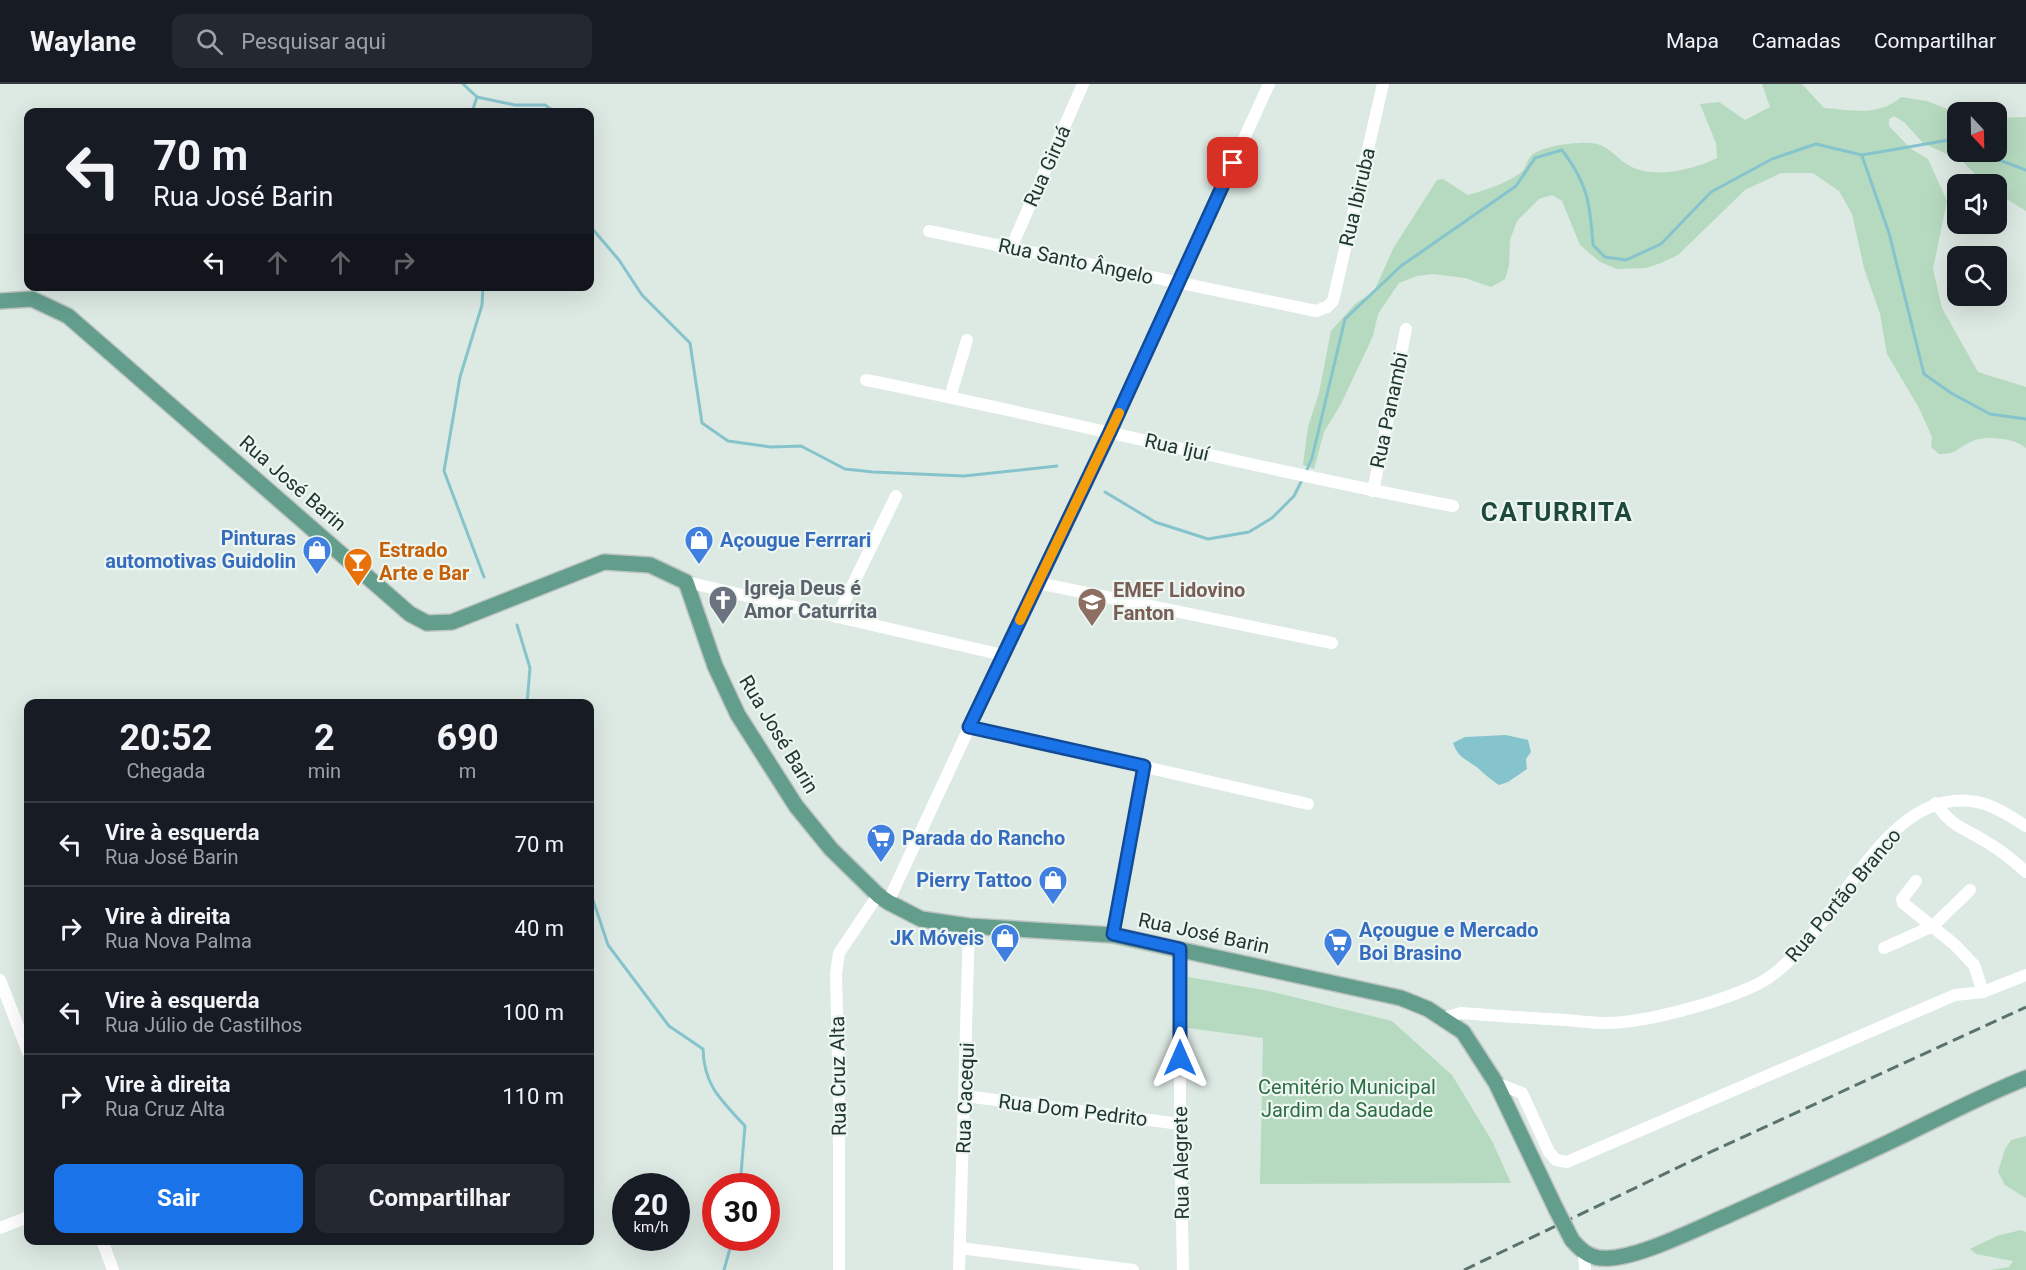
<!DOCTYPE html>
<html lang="pt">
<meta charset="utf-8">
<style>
:root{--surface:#171b24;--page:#242831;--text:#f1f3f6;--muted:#9ea1a6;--line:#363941;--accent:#1a73e8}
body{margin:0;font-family:Roboto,sans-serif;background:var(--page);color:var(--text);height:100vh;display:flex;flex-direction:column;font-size:22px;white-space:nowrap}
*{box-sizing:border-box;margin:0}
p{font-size:20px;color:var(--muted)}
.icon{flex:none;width:33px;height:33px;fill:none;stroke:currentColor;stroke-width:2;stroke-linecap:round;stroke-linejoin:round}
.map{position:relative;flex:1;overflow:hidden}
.details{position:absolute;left:24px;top:615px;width:570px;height:546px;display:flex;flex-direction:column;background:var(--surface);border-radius:12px;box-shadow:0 6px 24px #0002}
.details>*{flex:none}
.hud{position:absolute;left:24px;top:24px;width:570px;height:183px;border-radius:12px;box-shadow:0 6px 24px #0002;background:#171b24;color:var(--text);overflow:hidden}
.needle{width:39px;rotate:158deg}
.controls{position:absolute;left:1947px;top:18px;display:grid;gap:12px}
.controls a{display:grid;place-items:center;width:60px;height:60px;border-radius:12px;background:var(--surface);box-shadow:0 6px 24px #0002;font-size:30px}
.speed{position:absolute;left:612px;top:1089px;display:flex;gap:12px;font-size:30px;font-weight:700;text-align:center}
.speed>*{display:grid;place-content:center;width:78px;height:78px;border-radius:50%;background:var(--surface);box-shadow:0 6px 24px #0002;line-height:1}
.speed small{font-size:15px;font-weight:400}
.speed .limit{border:9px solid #d22;background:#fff;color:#111}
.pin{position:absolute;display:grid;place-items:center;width:51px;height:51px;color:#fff;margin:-26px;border-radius:12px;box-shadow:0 3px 9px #0006}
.me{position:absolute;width:66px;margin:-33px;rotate:0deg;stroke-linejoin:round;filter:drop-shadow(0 0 4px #0008)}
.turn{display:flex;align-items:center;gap:21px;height:126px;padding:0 30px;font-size:27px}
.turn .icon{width:78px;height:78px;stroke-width:2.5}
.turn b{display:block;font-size:42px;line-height:51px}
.lanes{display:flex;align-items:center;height:57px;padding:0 30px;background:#0003;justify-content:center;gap:30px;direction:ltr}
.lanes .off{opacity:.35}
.eta{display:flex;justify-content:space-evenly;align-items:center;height:102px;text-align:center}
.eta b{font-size:36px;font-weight:700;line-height:42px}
.button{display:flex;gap:12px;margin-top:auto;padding:12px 30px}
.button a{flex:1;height:69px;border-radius:12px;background:var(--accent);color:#fff;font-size:24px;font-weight:700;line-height:69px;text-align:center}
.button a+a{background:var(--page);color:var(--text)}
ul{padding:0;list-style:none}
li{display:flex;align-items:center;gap:18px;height:84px;padding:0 30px;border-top:2px solid var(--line)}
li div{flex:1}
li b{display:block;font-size:22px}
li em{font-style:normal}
header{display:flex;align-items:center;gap:36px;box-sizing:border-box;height:84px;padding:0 30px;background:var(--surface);border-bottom:2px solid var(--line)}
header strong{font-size:28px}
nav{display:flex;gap:33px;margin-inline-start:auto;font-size:21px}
.search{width:420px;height:54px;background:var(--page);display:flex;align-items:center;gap:15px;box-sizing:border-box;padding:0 21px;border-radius:12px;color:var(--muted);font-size:22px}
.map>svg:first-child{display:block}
.green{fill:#b6dabf}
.water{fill:#86c4cd}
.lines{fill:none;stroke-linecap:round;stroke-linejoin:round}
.stream{stroke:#86c4cd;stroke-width:3}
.major-casing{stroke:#bcc3c1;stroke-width:18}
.minor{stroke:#fff;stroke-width:12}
.major{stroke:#639d8c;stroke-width:15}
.rail{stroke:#5a736c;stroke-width:3;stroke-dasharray:12 6;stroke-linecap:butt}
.major-bridge-casing{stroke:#bcc3c1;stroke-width:18;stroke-linecap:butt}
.major-bridge{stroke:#639d8c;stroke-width:15}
.route-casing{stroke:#114b97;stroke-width:15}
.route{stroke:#1a73e8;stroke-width:10}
.slow{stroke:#f59e0b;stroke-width:10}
.labels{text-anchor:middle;stroke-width:4.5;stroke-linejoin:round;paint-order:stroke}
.street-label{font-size:20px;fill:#203730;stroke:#edf6f1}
.shop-label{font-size:20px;font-weight:bold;fill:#366cbe;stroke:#edf6f1;text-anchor:end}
.food-label{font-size:20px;font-weight:bold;fill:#c56008;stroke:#edf6f1;text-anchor:start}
.worship-label{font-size:20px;font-weight:bold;fill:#5b616d;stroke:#edf6f1;text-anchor:start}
.education-label{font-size:20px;font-weight:bold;fill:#785e54;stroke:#edf6f1;text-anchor:start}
.park-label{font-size:20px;fill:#2c6d43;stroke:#edf6f1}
.district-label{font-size:26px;font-weight:bold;letter-spacing:1.5px;fill:#1d483c;stroke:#edf6f1}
</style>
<header>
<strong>Waylane</strong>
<div class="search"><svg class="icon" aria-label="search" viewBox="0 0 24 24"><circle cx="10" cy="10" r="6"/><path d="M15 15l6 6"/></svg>Pesquisar aqui</div>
<nav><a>Mapa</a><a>Camadas</a><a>Compartilhar</a></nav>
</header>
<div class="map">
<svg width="2026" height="1186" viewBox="0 0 2026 1186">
<rect width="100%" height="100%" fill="#dde9e3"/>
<g class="green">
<path d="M1762,0H1802L1824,24C1851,26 1879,33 1901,13L1927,17L1957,29L1958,68H1996L1997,34L2026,33V127L1997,109L1996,100H1985L1962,77L1923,59L1904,38L1894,32L1889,35V42L1911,65L1928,75L1947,117L1933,185L1942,224L1978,288L2026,303V364C2014,353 1984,351 1970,358C1955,366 1957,370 1939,370L1931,363L1932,353L1919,324L1887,270L1880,230L1864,184L1852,130L1839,107L1813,89H1781L1745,106L1678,171L1661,179L1646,184L1617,185L1600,178L1580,161L1562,117L1552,111L1539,115L1517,137L1510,156L1509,182L1505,195L1491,203L1465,194L1434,190L1417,192L1399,199L1378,230L1373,252L1341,320L1324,348L1314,385L1303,381L1308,343L1319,309L1331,247L1355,220L1374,207L1394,163L1437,96L1443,95L1468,111C1486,106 1504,100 1519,90C1526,86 1526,77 1532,71C1543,62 1576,58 1590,59C1605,59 1614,71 1625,79C1649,97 1693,86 1717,74L1716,59L1700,20L1719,18L1745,36L1770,23Z"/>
<path d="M1188,893L1269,907L1392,937L1452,991L1492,1057L1511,1099L1260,1100L1263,954L1188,944Z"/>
<path d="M2026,1052V1114L2005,1101L1998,1088L2005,1065L2011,1056Z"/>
<path d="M2021,1146L2026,1148V1186H1991L2009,1183L2013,1177L1976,1170L1970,1165L1997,1152Z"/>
</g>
<path class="water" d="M1506,651L1528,656L1531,668L1526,675L1527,685L1508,698L1499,701C1487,694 1482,686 1472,680C1462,673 1457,671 1453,659L1465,653Z"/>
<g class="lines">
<g class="stream">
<path d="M463,0L477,13L515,21H545L555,28"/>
<path d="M472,28L477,13"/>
<path d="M1978,68L2026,86"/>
<path d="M590,71L592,90L590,93"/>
<path d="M1862,72L1889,149L1924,290L1951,309L1990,330L2026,335"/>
<path d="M590,142L619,176L642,211L690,259L702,339L728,357L771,363L801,362L845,385L873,388L964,392L1057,382"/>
<path d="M483,202L482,221L460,293L444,387L484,493"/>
<path d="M1305,390L1312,374L1345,235L1401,182L1516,102L1535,74L1562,66C1588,100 1590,119 1593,161L1605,173L1626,176L1661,160L1711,108L1772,75L1816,60L1862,71L1949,56L1958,60"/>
<path d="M1105,408L1155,438L1208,455L1249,448L1272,434L1294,412L1302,396"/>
<path d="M517,541L530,584L527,620"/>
<path d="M590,807L608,861L669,942L703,965C704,1002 721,1016 745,1042L740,1102"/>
<path d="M724,1186L733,1154"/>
</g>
<g class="major-casing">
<g id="major">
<path d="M0,217L32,215L68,232L410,530L427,539L452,538L604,478L650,481L686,498L715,582L738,631L796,722L831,765L878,811L888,818L921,835L969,842L1113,851L1401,914L1428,925L1463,948L1496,999L1556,1125"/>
<path d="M1572,1156C1583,1169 1593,1176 1611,1174C1645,1171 1698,1144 1731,1130C1782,1107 1834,1084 1885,1060C1932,1038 1978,1013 2026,994"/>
</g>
</g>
<g class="minor">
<path d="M929,147L1316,227L1327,223L1333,217L1383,0"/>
<path d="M1011,164L1083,0"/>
<path d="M866,296C1062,335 1256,385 1453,422"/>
<path d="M950,313L967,256"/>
<path d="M1373,407L1406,245"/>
<path d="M686,498L1003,571"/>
<path d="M1038,499L1332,559"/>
<path d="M837,533L896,412"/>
<path d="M969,643L1308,720"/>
<path d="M1936,719C1952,744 1965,744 1988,759C2002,767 2014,777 2026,788"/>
<path d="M1916,797L1902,815L1903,819L1954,860L1974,881L1983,908"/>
<path d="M888,818L1003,571L1110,348L1269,0"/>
<path d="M1113,851L1144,682"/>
<path d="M1884,864L1933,842L1970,806"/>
<path d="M1180,865V1040L1183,1186"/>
<path d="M0,896L28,968"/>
<path d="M1444,934L1461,929C1496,932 1531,934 1566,936C1579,937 1593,939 1606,939C1646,939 1720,918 1756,901C1835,863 1877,699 1977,718C1994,721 2011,733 2026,742"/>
<path d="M1496,999L1522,1009L1549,1068L1556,1076L1567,1078L1955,911L1983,908L2026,891"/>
<path d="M965,1012L1180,1040"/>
<path d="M0,1144L28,1133"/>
<path d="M102,1156L113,1186"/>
<path d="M960,1164L1133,1186"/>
<path d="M1584,1169L1585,1186"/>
<path d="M839,1186V1017L836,890L839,869L878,811"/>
<path d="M959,1186L969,842"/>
</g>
<use href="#major" class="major"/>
<path class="rail" d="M1464,1186L1704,1071L2026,923"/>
<g class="major-bridge-casing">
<path id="major-bridge" d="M1556,1125L1572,1156"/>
</g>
<use href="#major-bridge" class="major-bridge"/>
</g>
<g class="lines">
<g class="route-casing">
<path id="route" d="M1180,974V865L1113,850L1144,682L969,643L1110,348L1233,79"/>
</g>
<use href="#route" class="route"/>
<path class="slow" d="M1020,536L1119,329"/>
</g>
<defs>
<g id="shop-pin" transform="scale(1.5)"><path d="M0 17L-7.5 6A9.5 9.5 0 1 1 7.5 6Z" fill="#3f7fe0" stroke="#edf6f1"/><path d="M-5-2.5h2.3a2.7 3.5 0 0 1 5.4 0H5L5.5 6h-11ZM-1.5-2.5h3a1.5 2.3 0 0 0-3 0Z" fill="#fff"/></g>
<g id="bar-pin" transform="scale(1.5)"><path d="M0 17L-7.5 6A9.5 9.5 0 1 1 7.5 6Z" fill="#e8710a" stroke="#edf6f1"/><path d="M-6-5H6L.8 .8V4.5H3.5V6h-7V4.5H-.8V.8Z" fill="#fff"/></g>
<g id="church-pin" transform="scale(1.5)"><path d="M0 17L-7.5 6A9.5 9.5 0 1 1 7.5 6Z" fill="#6b7280" stroke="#edf6f1"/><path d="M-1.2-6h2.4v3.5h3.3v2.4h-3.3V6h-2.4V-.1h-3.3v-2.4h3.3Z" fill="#fff"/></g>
<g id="school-pin" transform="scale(1.5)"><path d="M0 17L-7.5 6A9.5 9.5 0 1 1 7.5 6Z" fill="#8d6e63" stroke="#edf6f1"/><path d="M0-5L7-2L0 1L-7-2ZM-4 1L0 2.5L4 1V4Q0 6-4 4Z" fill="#fff"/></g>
<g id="supermarket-pin" transform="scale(1.5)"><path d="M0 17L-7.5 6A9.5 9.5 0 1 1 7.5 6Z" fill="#3f7fe0" stroke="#edf6f1"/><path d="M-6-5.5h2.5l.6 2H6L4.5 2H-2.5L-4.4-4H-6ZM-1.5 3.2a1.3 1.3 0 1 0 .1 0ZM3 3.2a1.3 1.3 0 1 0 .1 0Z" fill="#fff"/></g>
</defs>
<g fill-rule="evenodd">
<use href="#shop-pin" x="699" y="456"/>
<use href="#shop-pin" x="317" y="466"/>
<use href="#bar-pin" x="358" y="478"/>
<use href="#church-pin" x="723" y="516"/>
<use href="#school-pin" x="1092" y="518"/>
<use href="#supermarket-pin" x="881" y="754"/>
<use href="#shop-pin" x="1053" y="796"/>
<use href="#shop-pin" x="1005" y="854"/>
<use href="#supermarket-pin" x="1338" y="858"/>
</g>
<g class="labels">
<g class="street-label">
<text transform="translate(1047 82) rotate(-66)" y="7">Rua Giruá</text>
<text transform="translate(1357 113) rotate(-77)" y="7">Rua Ibiruba</text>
<text transform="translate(1076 177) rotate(12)" y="7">Rua Santo Ângelo</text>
<text transform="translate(1389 326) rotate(-78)" y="7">Rua Panambi</text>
<text transform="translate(1177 363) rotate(13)" y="7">Rua Ijuí</text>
<text transform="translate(293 399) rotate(41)" y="7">Rua José Barin</text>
<text transform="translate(779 650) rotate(59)" y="7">Rua José Barin</text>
<text transform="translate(1843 811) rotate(-50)" y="7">Rua Portão Branco</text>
<text transform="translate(1204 849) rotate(12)" y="7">Rua José Barin</text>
<text transform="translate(838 992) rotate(-91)" y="7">Rua Cruz Alta</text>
<text transform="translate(965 1014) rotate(-88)" y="7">Rua Cacequi</text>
<text transform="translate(1073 1026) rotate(7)" y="7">Rua Dom Pedrito</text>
<text transform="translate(1181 1079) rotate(-91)" y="7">Rua Alegrete</text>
</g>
<g class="shop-label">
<text x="296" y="461">Pinturas<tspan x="296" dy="23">automotivas Guidolin</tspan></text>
<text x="720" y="463" text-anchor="start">Açougue Ferrrari</text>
<text x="902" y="761" text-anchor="start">Parada do Rancho</text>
<text x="1032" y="803">Pierry Tattoo</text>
<text x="1359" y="853" text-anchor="start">Açougue e Mercado<tspan x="1359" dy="23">Boi Brasino</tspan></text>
<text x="984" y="861">JK Móveis</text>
</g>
<g class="food-label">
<text x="379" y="473">Estrado<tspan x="379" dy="23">Arte e Bar</tspan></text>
</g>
<g class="worship-label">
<text x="744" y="511">Igreja Deus é<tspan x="744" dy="23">Amor Caturrita</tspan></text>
</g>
<g class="education-label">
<text x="1113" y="513">EMEF Lidovino<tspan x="1113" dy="23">Fanton</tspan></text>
</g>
<g class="park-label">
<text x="1347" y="1010">Cemitério Municipal<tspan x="1347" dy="23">Jardim da Saudade</tspan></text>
</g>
<g class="district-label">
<text x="1557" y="437">CATURRITA</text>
</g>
</g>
</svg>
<div class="controls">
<a><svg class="needle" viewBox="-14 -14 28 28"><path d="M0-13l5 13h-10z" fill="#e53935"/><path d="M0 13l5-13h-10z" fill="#9ea1a6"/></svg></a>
<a><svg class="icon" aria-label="sound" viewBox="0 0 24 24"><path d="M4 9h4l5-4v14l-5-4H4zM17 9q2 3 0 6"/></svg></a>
<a><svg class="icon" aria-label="search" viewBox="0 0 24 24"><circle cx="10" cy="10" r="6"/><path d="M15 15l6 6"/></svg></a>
</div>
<div class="speed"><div>20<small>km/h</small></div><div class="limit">30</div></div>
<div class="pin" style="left:1233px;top:79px;background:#d93025"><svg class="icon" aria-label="arrive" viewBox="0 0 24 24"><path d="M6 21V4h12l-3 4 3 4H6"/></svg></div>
<svg class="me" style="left:1180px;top:974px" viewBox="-20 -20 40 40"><path d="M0-17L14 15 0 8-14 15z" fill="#1a73e8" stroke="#fff" stroke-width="4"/></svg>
<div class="hud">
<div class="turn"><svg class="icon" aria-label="left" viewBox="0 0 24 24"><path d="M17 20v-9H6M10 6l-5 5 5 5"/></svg><div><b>70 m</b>Rua José Barin</div></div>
<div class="lanes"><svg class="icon" aria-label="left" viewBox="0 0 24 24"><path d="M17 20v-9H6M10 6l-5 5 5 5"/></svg><svg class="icon off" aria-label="ahead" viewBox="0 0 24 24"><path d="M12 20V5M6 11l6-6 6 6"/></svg><svg class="icon off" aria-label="ahead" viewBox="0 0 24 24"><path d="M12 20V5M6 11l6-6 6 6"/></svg><svg class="icon off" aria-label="right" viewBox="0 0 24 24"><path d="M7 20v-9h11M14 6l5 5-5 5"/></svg></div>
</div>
<section class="details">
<div class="eta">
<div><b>20:52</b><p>Chegada</p></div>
<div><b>2</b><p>min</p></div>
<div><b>690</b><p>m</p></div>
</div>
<ul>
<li><svg class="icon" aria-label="left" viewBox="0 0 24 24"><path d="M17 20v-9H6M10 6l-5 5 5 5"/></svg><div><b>Vire à esquerda</b><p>Rua José Barin</p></div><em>70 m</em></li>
<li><svg class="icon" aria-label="right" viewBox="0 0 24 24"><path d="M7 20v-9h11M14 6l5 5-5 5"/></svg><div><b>Vire à direita</b><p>Rua Nova Palma</p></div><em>40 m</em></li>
<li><svg class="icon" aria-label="left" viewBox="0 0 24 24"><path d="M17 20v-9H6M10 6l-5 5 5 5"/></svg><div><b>Vire à esquerda</b><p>Rua Júlio de Castilhos</p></div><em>100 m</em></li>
<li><svg class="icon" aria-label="right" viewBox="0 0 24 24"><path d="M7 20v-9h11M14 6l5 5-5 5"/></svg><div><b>Vire à direita</b><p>Rua Cruz Alta</p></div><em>110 m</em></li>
</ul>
<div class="button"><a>Sair</a><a>Compartilhar</a></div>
</section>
</div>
